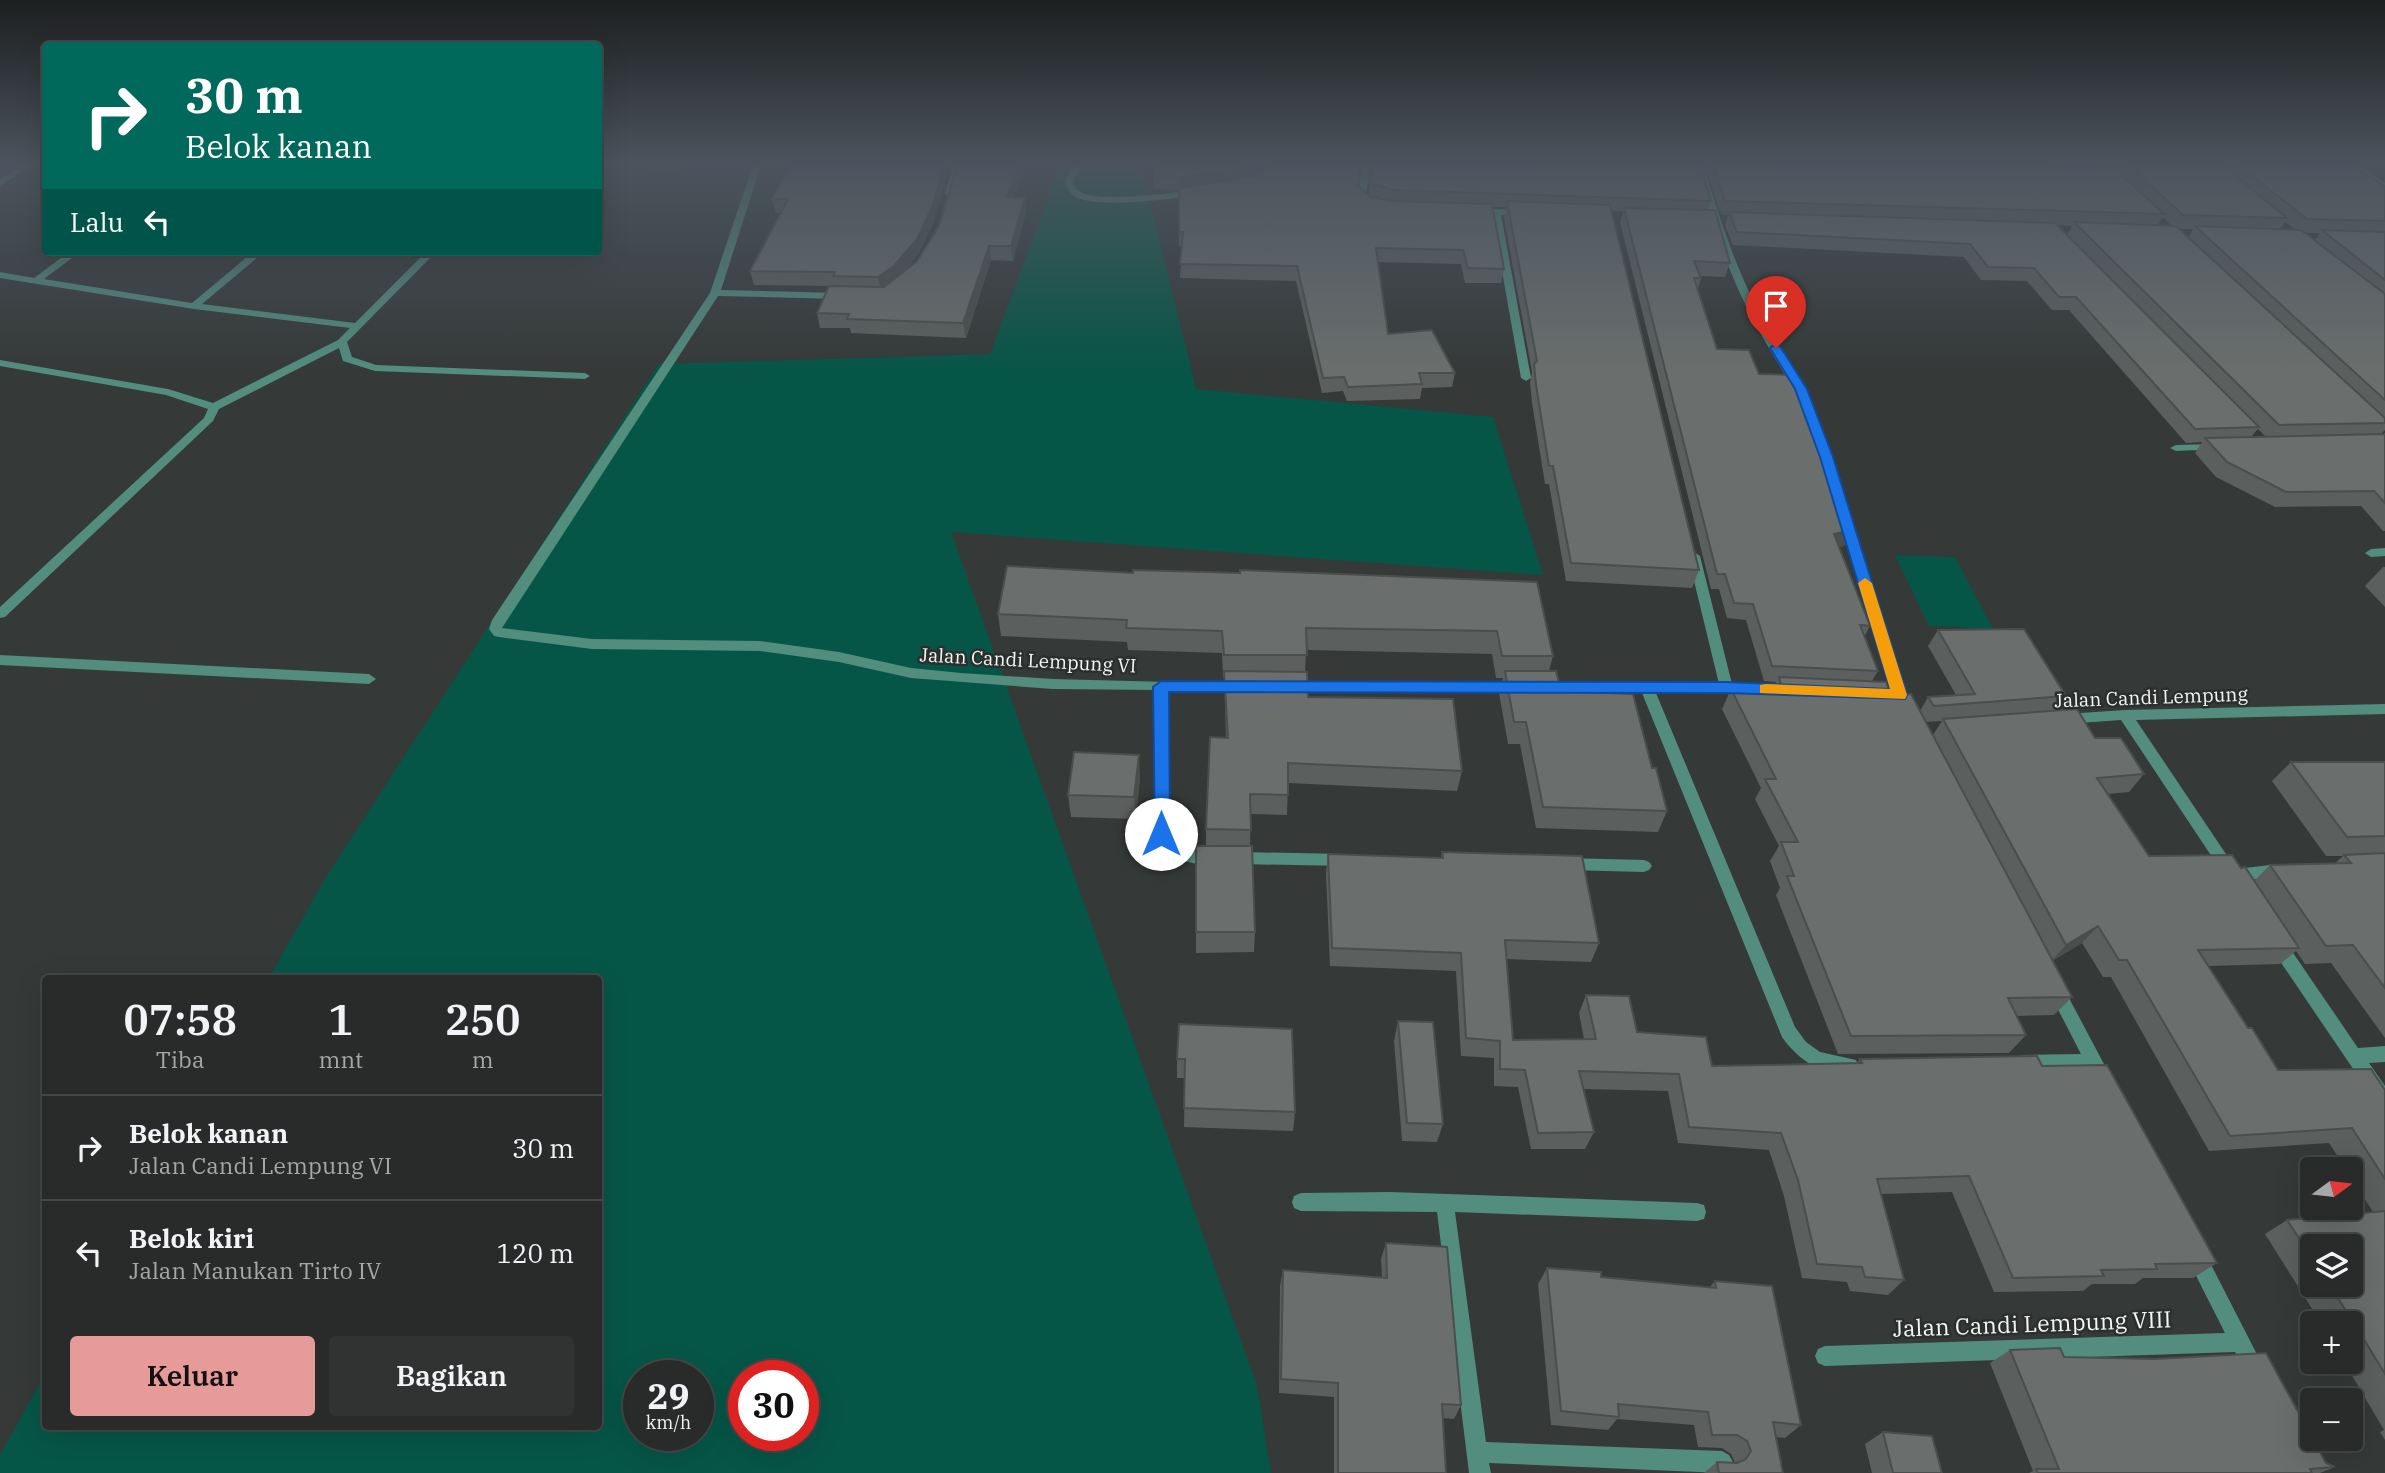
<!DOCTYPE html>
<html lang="id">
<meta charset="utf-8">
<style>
:root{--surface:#282b2a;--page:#303332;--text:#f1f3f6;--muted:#a5a7a8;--line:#444747;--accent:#e69b98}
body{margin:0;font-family:"IBM Plex Serif",serif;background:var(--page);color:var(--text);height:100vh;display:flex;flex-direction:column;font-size:26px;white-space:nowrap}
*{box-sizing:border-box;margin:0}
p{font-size:23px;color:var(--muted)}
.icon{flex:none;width:38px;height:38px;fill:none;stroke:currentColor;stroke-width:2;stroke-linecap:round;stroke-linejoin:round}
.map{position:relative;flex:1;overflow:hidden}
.details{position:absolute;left:42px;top:975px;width:560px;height:455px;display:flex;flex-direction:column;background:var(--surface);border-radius:7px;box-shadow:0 7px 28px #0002,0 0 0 2px var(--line)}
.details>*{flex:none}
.hud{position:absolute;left:42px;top:42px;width:560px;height:214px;border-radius:7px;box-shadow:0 7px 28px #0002,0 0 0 2px var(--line);background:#00695c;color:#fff;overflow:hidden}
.needle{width:46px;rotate:75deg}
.buttons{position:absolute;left:2300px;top:1157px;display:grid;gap:14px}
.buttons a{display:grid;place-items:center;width:63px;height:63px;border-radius:7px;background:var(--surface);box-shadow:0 7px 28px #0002,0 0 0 2px var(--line);font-size:35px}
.speed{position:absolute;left:623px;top:1360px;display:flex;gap:14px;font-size:35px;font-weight:700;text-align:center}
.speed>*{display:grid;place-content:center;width:91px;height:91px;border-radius:50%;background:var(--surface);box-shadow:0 7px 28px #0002,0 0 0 2px var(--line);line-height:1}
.speed small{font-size:18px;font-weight:400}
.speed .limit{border:10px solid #d22;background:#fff;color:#111}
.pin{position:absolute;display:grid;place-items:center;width:60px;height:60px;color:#fff;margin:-72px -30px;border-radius:50% 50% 50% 0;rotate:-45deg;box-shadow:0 0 7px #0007}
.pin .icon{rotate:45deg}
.me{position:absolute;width:77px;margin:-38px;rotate:0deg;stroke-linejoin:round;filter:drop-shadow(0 0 5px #0008)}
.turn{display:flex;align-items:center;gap:24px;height:147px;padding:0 28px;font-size:32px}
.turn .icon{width:91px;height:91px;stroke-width:2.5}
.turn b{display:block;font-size:49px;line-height:60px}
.then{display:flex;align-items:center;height:66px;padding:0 28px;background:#0003;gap:14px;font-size:26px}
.eta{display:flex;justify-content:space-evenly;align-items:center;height:119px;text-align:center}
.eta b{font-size:42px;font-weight:600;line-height:49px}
.cta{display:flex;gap:14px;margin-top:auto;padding:14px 28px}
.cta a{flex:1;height:80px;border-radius:7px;background:var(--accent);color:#111;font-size:28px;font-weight:600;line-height:80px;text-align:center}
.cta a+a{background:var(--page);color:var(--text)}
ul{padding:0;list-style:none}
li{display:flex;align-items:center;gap:21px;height:105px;padding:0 28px;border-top:2px solid var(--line)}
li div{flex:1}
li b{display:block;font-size:26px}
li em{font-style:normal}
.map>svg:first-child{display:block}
.green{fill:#065647;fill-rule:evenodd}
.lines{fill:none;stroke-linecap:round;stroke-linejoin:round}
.minor{fill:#528d7e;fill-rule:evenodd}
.wall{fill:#5b5f5e;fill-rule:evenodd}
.shaded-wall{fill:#4a4e4c}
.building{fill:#6a6f6d;stroke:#4a4e4c;stroke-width:2}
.route{fill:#1a73e8;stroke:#114b97;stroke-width:2}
.slow{fill:#f59e0b}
.labels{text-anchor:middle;stroke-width:5;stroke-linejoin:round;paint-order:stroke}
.street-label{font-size:19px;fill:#f3f6f5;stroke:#2b2f2e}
.near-street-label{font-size:23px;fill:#f3f6f5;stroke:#2b2f2e}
</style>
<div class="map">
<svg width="2385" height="1473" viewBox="0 0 2385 1473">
<rect width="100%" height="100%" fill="#353938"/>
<g class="green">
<path d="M1060,165H1141L1196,389L1493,417L1543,575L951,532L1257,1386L1271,1473H0V1455L45,1374L46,1426H598V978H269L326,877L659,364L990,354ZM639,1376H698V1435H639ZM744,1376H803V1435H744Z"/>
<path d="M1895,555L1955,557L1993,629L1929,626Z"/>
</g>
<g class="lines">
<g class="minor">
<path d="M22,165H32L0,186V179Z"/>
<path d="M753,165H761L721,290L841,293L846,296L841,299L718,296L502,628L592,639L760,641L839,652L911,668L961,673L1053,679L1245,684L1247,687L1240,692L1168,691V833C1184,855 1196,846 1217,853L1220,857L1217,861C1192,870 1166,856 1154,834V690L1053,689L911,678L839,662L760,651L592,649L499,637L494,636L489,629L492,620L710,293Z"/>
<path d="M953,165H961L953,194L949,197L945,194Z"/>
<path d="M1073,165H1081L1073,182C1075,186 1075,188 1079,191C1096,204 1174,192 1197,190L1201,193L1197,196C1169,198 1097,210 1074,196C1069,193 1067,187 1065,182Z"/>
<path d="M1362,165H1370L1366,198L1374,204L1370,207L1358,199Z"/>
<path d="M1695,165H1703C1718,213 1733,261 1756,306C1774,344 1800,376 1815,415L1814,417H1806L1805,415C1789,376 1764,344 1746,306C1724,261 1709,213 1695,165Z"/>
<path d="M2349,165H2359L2385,183V190Z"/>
<path d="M1496,209L1523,210L1527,213L1523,216L1501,215L1531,378L1526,381L1521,378L1492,215H1477L1473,212L1477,209Z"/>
<path d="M69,252H80L44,279L192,303L253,252H264L202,304L355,323L426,252H436L347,342L352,357L376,365L585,373L590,376L585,379L375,371L343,361L339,348L219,409L213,421L5,617L0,618V607L204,418L208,409L166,395L0,366V360L168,389L213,403L338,340L350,328L194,309L0,278V272L34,278Z"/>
<path d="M2216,444L2222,447L2220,449L2176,451L2170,448L2176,445Z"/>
<path d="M1844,513L1850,517L1910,701L1908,704H1898L1896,700L1873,699L1866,694L1873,689L1893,690L1838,517Z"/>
<path d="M2385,548V556L2371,557L2365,553L2371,549Z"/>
<path d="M1694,552L1700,556L1732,684H1762L1769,689L1762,694L1656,693L1795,1027L1806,1042L1820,1052L1856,1060L1859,1066L1856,1072C1828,1082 1797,1059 1782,1037L1642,693H1541L1534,688L1541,683L1719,684L1688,556Z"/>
<path d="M0,655L369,674L376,679L369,684L0,665Z"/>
<path d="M1289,682L1517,683L1524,688L1517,693L1289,692L1282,687Z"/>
<path d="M2385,704V714L2136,720L2236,869L2279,864L2284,866L2287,870L2284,874L2279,876L2233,882L2224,875L2121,720L2065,724L2058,719L2065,714L2125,710Z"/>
<path d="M1236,852L1345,854L1350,856L1353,860L1350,864L1345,866L1236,864L1231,862L1228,858L1231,854Z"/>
<path d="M1565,858L1644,860L1649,862L1652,866L1649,870L1644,872L1565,870L1560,868L1557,864L1560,860Z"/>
<path d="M2277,936L2283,938L2358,1048L2385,1046V1062L2369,1063L2385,1086V1109L2379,1107L2271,948L2269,943L2271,938Z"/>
<path d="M2055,981L2061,983L2113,1081L2110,1087L2104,1089L2098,1087L2089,1070L2024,1071L2018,1069L2015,1063L2018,1057L2024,1055L2081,1054L2047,988L2049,983Z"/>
<path d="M1390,1192L1697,1203L1704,1205L1706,1212L1704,1219L1697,1221L1455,1212L1486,1442L1722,1451L1729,1455L1733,1462L1729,1469L1722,1473L1489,1463L1491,1473H1469L1437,1212L1301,1211L1294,1208L1292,1202L1294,1196L1301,1193Z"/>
<path d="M2195,1244L2202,1247L2265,1370L2262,1377L2255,1380L2248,1377L2235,1352L1825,1366L1818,1363L1815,1356L1818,1349L1825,1346L2225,1333L2185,1254L2188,1247Z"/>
</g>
</g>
<g class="wall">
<path d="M623,165H685L676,172Z"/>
<path d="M791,165L935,219L919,253L905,271L1013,198H1025L1026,212L1013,261L991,260L966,338L851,333L850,328H820L817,313L828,286L754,285L750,271L780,213H776L772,199Z"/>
<path d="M1155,165H1258L1257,174L1362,165L1358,186L1369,195L1372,165H1371H1700L1711,201L1708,210L1730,263L1725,277L1700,276L1701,278L1698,289L1717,349L1759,374L1852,530L1844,546L1839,547L1870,626L1864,637L1878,671L1872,681L1891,696L1920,711L1928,697L1956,695L1928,646L1938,630L2066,696L2056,711L2144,774L2129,792L2108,794L2149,856L2241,868L2254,881L2270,865L2334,864L2343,856H2326L2272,781L2291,762H2385V1038L2331,963L2305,964L2296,951L2280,964L2208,966L2248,1028L2278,1070L2385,1090V1440L2380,1432L2384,1430L2344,1362H2350V1323H2321L2265,1234L2287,1220L2373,1212L2350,1176V1169H2346L2329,1143L2209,1151L2111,977H2103L2082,943L2052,961L2072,997L2054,1015L2017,1016L2026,1035L2009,1053L1838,1054L1776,895L1780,888L1770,861L1779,846L1755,799L1761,788L1722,709L1731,689L1774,686L1776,682L1764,681L1746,620L1727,618L1719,589H1711L1620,222L1623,211H1611L1699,570L1692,588L1566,581L1549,484H1545L1532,403L1530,382L1532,372L1504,218L1506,207H1493L1504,269L1501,283H1465L1461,264L1378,262L1388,334L1455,373L1452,387L1422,388L1420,399L1347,401L1343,391L1322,393L1296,281L1180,278L1182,246H1179V190L1153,189V176ZM1942,721L1933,735L1926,722ZM2312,1246L2350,1284H2312Z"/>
<path d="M1704,165H2100L2098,168H2109L2106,165H2353L2385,187V430L2381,434H2385V531H2383L2361,506L2275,507L2216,477L2195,453L2202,442L2186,443L2069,310H2052L2027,281L1981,280L1964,257L1733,245L1725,225L1728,215L1721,214ZM2163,217L2172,226L2158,225ZM2285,222L2294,229H2280ZM2058,225L2072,226L2067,235ZM2178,229H2193L2188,238ZM2305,233H2320L2315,240ZM2258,429L2266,437H2251Z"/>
<path d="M2383,567H2385V607L2365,586Z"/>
<path d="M1133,573L1537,582L1553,656L1549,671L1561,691L1652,768L1667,811L1658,832L1536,828L1520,744H1508L1499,693L1503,678H1496L1492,654L1306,650L1305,672L1308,697L1462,771L1457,791L1288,783L1287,815L1251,814L1250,846L1255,932L1254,952L1196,953V846H1206V829L1226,738L1224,677H1223L1222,653L1128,650L1127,642L1001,636L998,614Z"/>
<path d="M1140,776L1136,819L1071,817L1068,795Z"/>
<path d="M1442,852L1599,943L1591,962L1506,959L1513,1040L1584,1039L1579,1013L1586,995L1637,1032L1712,1066L1857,1063L1860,1059L2042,1066L2217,1263L2193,1278H2143L2135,1284H2092L2083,1291L1994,1292L1952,1192L1881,1194L1904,1280L1888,1295L1850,1291L1847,1282L1802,1278L1784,1196L1769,1150L1678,1143L1668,1091L1584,1089L1594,1132L1585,1149H1531L1518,1087L1494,1086V1058L1461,1056L1456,971L1330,966L1326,873L1328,854L1441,858Z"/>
<path d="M1398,1021L1443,1124L1437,1142L1402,1141L1394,1041Z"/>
<path d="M1179,1024L1295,1112L1293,1131L1184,1127L1185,1078H1177V1059Z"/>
<path d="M1386,1243L1461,1405L1454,1419L1443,1418L1446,1473H1334V1397L1279,1393L1280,1286L1283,1270L1382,1277L1381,1259Z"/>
<path d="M1547,1268L1601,1277L1710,1287L1715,1281L1801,1425L1785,1438L1776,1437L1783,1473H1704L1717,1462L1735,1463L1731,1454L1722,1448L1698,1447L1694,1425L1617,1419L1608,1430L1551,1425L1538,1284Z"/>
<path d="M2010,1350L2064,1357L2335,1467L2320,1473H2029L2033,1471L1990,1363Z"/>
<path d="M1883,1432L1942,1473H1872L1865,1444Z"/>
</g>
<g class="shaded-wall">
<path d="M674,165H685L676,172Z"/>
<path d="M944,165H950L935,219L919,253L896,281L881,291L878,277Z"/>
<path d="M1019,165H1026L1008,211L1007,197Z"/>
<path d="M1248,165H1258L1257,175L1180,190V177Z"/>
<path d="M1025,198L1026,212L1013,261L1011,246Z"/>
<path d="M989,246L991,260L966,338L963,323Z"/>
<path d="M1852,530L1844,546L1827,549L1834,534Z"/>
<path d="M1139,755L1140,776L1136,819L1134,797Z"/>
<path d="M2098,926L2082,943L2051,961L2066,945Z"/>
</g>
<g class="building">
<path d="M791,165H944L933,205L917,239L894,266L878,277L833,276L835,272L750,271L788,199H772Z"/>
<path d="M958,165H1019L1007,197L1025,198L1011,246H989L963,323L847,319L849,314L817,313L829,286L884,287L917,261L938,227Z"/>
<path d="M1155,165H1248L1231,171L1180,177L1153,176Z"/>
<path d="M1269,165H1360L1357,185L1371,197L1393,201L1492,204L1504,269L1468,268L1463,250L1376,248L1388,334L1432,330L1455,373H1419L1422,384L1348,387L1344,377L1323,378L1297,266L1180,264L1183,232H1179V188L1253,176L1268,169Z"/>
<path d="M1372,165H1700L1711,201L1393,190L1370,183Z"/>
<path d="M1713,165H2000L2114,168L2164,214L1725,201Z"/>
<path d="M2128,165H2222L2287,218L2183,215Z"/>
<path d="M2238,165H2353L2385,187V221L2307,219Z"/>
<path d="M1507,201L1610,205L1699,570L1571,563L1553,466H1549L1536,385L1534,364L1537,361Z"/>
<path d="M1624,208L1715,210L1730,263L1694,261L1701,278H1694L1717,349L1749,350L1759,374L1795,375L1828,453L1852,530L1834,534L1870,626L1860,625L1878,671L1772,666L1753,604L1734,603L1725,574H1717Z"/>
<path d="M1729,212L2055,223L2259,427L2195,429L2076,297H2059L2034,268L1988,267L1970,244L1737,232Z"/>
<path d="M2074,222L2176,226L2385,418V423L2279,425Z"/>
<path d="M2195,226L2301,230L2385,294V400Z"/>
<path d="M2322,230L2385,232V280Z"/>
<path d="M2385,434V503L2374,491L2286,492L2227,462L2205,438Z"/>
<path d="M1007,566L1133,573V570L1240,573V570L1537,582L1553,656H1502L1497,631L1306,628L1307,655H1224L1222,631L1126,628L1127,620L998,614Z"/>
<path d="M2024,629L2066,696L1934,706L1928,697L1975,694L1938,630Z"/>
<path d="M1224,671L1307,672L1308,697L1453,699L1462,771L1288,763V795L1250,794L1251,830L1206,829L1210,737L1228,738Z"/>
<path d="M1505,671H1556L1561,691L1633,694L1652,768H1656L1667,811L1543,807L1526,722H1514Z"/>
<path d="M1779,677L1886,682L1891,696L1911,694L2072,997L2008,998L2026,1035L1851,1036L1787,876H1794L1781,842H1798L1765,779H1776L1731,689L1781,685Z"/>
<path d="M2077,709L2095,738H2121L2144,774L2097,778L2149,856L2232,855L2241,868L2245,867L2299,948L2198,950L2248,1028H2252L2278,1070L2371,1069L2385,1090V1179L2352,1128L2230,1136L2127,960H2119L2098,926L2066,945L1943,719Z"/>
<path d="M1074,752L1139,755L1134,797L1068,795Z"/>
<path d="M2291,762H2385V836L2347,837Z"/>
<path d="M1196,846H1252L1255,932H1196Z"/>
<path d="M1442,852L1582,856L1599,943L1505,940L1513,1040L1596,1039L1586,995L1629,996L1637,1032L1706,1037L1712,1066L1862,1063L1860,1059L2037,1056L2042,1066L2107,1065L2217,1263L2155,1264L2157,1269L2101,1270L2104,1276L2013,1278L1969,1176L1877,1179L1904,1280L1865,1277L1862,1267L1817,1264L1798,1180L1781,1133L1689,1127L1679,1074L1579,1071L1594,1132L1538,1133L1525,1070L1500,1069V1041L1466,1038L1461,953L1332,948L1328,854L1443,858Z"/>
<path d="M2385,853V988L2353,945L2326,946L2270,865L2351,863L2344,855Z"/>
<path d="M1398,1021L1433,1022L1443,1124L1407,1123Z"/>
<path d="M1179,1024L1292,1029L1295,1112L1184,1108L1185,1059H1177Z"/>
<path d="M2385,1211V1374L2357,1328L2329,1284H2350V1246H2312V1258L2287,1220Z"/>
<path d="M1386,1243L1447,1247L1461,1405L1442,1404L1446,1473H1338V1383L1281,1379L1283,1270L1387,1278Z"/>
<path d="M1547,1268L1601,1272V1277L1716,1288L1715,1281L1772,1286L1801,1425L1773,1422L1783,1473H1719L1717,1462L1737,1463L1746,1459L1751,1451L1747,1441L1737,1435H1712L1708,1412L1618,1404L1619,1417L1561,1411Z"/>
<path d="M2060,1348L2064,1357L2155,1359L2266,1353L2326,1463L2335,1467L2310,1469L2312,1473H2038L2036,1469H2059L2010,1350Z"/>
<path d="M1883,1432L1932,1436L1942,1473H1893Z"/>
</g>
<linearGradient id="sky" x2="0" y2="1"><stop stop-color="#1d1f1f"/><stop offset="0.44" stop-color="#4b545e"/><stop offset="1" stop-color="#4b545e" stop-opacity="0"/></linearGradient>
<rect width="2385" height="371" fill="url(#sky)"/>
<path class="route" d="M1772,346H1780L1807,389L1833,457L1907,695L1905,699L1726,693L1169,692L1170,834L1167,839H1155L1153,687L1161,681L1726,682L1890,689L1820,457L1795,389L1770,348Z"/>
<path class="slow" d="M1865,578L1872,583L1907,695L1905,699L1760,693V685L1766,684L1890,689L1858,583Z"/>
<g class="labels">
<g class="street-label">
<text transform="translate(1028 660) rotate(3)" y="7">Jalan Candi Lempung VI</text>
<text transform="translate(2151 697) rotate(-2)" y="7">Jalan Candi Lempung</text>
</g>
<g class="near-street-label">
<text transform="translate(2032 1324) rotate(-2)" y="8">Jalan Candi Lempung VIII</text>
</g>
</g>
</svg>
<div class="buttons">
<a><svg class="needle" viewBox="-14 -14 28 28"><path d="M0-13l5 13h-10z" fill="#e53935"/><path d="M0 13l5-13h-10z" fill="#a5a7a8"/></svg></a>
<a><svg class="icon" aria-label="layers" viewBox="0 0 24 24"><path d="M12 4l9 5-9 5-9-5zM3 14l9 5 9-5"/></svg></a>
<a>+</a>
<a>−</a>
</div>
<div class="speed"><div>29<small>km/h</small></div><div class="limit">30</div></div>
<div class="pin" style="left:1776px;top:348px;background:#d93025"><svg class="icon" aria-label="arrive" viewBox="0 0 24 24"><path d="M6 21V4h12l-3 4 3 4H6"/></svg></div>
<svg class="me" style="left:1161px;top:834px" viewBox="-20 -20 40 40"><circle r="19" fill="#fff"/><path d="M0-13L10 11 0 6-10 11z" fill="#1a73e8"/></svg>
<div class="hud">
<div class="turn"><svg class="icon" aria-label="right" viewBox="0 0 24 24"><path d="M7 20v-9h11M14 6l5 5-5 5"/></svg><div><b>30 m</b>Belok kanan</div></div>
<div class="then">Lalu<svg class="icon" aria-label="left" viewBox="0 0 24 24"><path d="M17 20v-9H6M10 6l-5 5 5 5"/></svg></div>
</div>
<section class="details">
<div class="eta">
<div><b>07:58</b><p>Tiba</p></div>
<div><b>1</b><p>mnt</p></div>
<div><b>250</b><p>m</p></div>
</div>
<ul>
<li><svg class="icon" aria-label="right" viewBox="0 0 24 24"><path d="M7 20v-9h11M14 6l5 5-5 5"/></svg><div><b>Belok kanan</b><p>Jalan Candi Lempung VI</p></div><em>30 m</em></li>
<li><svg class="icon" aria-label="left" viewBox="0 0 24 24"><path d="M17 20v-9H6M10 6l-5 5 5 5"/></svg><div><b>Belok kiri</b><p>Jalan Manukan Tirto IV</p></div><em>120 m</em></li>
</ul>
<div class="cta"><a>Keluar</a><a>Bagikan</a></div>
</section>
</div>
